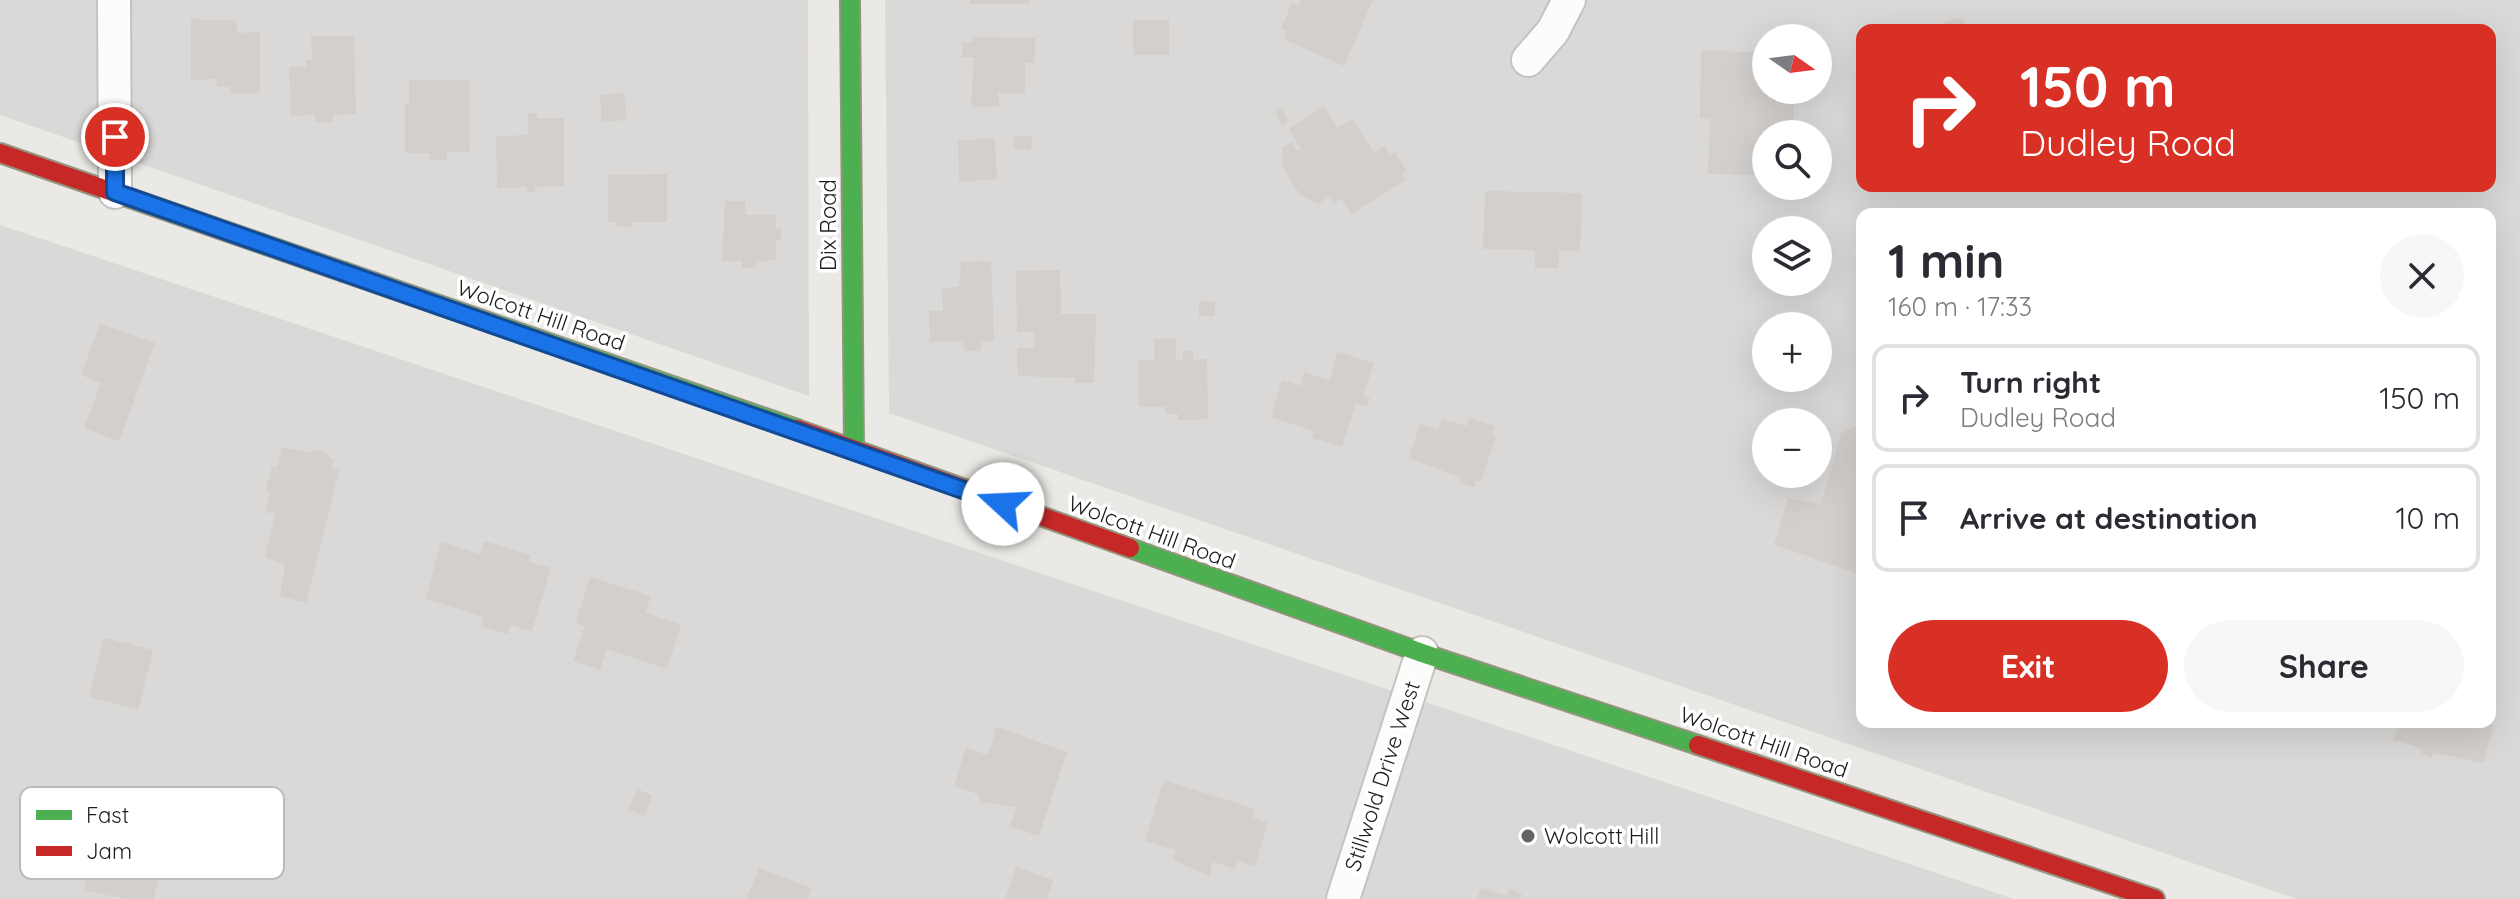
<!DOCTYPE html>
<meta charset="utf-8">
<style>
:root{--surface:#fff;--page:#f7f7f7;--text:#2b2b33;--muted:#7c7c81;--line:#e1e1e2;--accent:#d93025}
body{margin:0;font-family:Quicksand,sans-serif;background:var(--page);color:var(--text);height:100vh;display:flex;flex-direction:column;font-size:30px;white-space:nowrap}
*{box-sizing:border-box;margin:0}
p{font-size:26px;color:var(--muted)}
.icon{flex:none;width:44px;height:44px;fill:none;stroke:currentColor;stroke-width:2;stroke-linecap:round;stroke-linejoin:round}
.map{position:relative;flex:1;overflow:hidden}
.side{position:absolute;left:1856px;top:208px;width:640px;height:520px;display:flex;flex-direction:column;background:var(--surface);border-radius:16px;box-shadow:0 8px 32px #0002}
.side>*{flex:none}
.top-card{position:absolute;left:1856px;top:24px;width:640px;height:168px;border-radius:16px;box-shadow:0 8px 32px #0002;background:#d93025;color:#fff;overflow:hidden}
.needle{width:52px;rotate:104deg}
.controls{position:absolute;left:1752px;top:24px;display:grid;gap:16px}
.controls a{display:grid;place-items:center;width:80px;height:80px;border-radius:50%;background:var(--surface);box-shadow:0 8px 32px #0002;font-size:40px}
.pin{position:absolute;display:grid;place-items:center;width:68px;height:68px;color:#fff;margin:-34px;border:4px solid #fff;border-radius:50%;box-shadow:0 2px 8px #0007}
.me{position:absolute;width:88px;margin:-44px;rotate:290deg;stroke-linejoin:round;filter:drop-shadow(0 0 6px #0008)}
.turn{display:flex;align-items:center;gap:28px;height:168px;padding:0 32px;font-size:36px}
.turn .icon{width:104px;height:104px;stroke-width:2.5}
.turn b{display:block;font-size:56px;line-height:68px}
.round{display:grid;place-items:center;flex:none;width:84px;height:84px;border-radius:42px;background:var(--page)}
.summary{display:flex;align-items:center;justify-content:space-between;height:136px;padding:0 32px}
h1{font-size:48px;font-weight:700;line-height:60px}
.cta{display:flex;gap:16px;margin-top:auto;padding:16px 32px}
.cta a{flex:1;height:92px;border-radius:48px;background:var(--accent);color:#fff;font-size:32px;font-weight:700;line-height:92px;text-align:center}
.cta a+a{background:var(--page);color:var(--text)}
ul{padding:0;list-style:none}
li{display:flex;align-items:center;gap:24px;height:108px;margin:0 16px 12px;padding:0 16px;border:4px solid var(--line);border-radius:16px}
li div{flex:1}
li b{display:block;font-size:30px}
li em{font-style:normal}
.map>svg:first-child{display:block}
.residential{fill:#dad9d7;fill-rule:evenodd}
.building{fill:#d2cfcd}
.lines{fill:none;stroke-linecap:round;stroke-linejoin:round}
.street-casing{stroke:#c4c3c2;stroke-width:36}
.fast-casing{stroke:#94957e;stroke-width:22}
.jam-casing{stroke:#94957e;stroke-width:22}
.street{stroke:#fcfcfb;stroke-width:32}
.fast{stroke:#4caf50;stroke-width:18}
.jam{stroke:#c62828;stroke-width:18}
.route-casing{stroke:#114b97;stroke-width:20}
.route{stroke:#1a73e8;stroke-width:14}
.poi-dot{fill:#656463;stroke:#fff;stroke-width:3}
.labels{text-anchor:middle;stroke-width:7;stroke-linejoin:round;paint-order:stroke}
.street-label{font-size:22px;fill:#1d1d1d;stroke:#fff}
.poi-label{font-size:22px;fill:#1d1d1d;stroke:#fff;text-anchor:start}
.key{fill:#fff;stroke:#bbb;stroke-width:2}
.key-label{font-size:22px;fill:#1d1d1d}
</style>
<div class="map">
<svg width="2520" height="899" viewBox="0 0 2520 899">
<rect width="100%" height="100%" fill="#ebe9e6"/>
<g class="residential">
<path d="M0,0H808L809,396L0,115Z"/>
<path d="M885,0H2520V899H2297L889,413ZM1862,30H2490V186H1862ZM1766,38H1818V90H1766ZM1766,134H1818V186H1766ZM1862,214H2490V722H1862ZM1766,230H1818V282H1766ZM1766,326H1818V378H1766ZM1766,422H1818V474H1766Z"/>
<path d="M0,225L2014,899H0Z"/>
</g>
<g class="building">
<rect x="970" y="0" width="59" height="4"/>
<path d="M1301,0H1373L1344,66L1284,39L1287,31L1281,29L1292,3L1299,6Z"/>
<path d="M1963,17L1967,30H1946L1944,22Z"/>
<path d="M191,19L237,21V33L260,32V93H231L230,86L217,87L216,79L191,80Z"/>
<rect x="1133" y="20" width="36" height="35"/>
<path d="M311,36H354L356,114L333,115V122L315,123V115L291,116L289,67H306V60H312Z"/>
<path d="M973,37L1035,38V63H1025V93H998L999,107H971L974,57H962V42H974Z"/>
<path d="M1701,51L1766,52V90H1782V97H1794L1793,134H1766V175L1708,174L1710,119L1700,118Z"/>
<path d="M409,80H469L470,152H446L447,160H430V153H405V103H409Z"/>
<path d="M624,93L627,120L602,122L600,95Z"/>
<path d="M1324,106L1337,128L1353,119L1374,153L1385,146L1390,155L1395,152L1407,171L1402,174L1406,180L1351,214L1341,198L1334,203L1330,196L1318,204L1300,195L1283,167L1282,148L1292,142L1297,151L1301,149L1289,129Z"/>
<path d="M1282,108L1288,121L1282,125L1275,112Z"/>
<path d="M528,113H537V118H564V186L535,187V192L527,193V187L497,188L496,136L528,135Z"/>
<path d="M1014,135L1032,137L1031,150L1013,148Z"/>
<path d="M995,139L997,180L959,181L958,140Z"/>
<path d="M667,174V222H632V227H617V222H608V175Z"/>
<path d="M1485,191L1582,193L1580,251H1559L1558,268H1535V250L1483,249Z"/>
<path d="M725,201H745L746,215H776V229L781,228V240H776V260L756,261V268H742V261H722Z"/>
<path d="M991,261L994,341L981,342V351H964L963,341L930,342L929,311H943L942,288L959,287L961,262Z"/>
<path d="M1060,270L1061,314H1096L1094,383H1075V378L1018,376L1017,348H1035L1034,332H1017L1016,271Z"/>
<rect x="1199" y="301" width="16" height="15"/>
<path d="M100,324L155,343L119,441L84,428L101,383L81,375Z"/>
<path d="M1154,339H1176V360L1183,359V351H1193V360L1207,359L1208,419L1178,420V414H1166L1165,407H1139L1138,360H1154Z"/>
<path d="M1337,352L1374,363L1363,396L1370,398L1367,407L1356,403L1342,447L1312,438L1314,431L1271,417L1282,380L1300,386L1304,372L1330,380Z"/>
<path d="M1469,418L1494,426L1492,435L1496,436L1481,482L1476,481L1474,487L1460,482L1461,478L1409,458L1420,424L1438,430L1442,419L1467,426Z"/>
<path d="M1853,427L1862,429V575L1774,545L1788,498L1821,504L1841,433Z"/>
<path d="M282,447L303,452L322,451L334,460L331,468L339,470L306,603L280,596L285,564L265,557L275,514L265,512L270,492L266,490L272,466L277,467Z"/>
<path d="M484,541L531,555L529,562L551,568L532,631L511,625L508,634L481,626L484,617L426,599L441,542L480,554Z"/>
<path d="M590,577L651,596L645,613L681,625L667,669L607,649L600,670L573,661L585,626L576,623Z"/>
<path d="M104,638L125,643L129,640L132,645L153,650L138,710L89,697Z"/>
<path d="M2399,722H2484L2494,725L2483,763L2433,752L2432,758L2421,754L2423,749L2393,740Z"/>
<path d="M997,727L1067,752L1039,836L1010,827L1017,807L981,802L977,794L954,786L966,748L988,755Z"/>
<path d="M1164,780L1255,809L1252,818L1268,823L1255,866L1238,861L1235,869L1213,862L1209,876L1173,860L1176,850L1145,841Z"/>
<path d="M637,789L652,795L645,816L629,810Z"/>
<path d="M153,803L196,811L190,847L165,842L154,899H128L84,891L95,832L146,841Z"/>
<path d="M1016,867L1053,880L1047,899H1005Z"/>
<path d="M759,868L812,888L808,899H746Z"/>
<path d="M1481,888L1507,896L1510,889L1522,894L1520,899H1477Z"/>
</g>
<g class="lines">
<g class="street-casing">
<g id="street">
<path d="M114,0L115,192"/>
<path d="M1528,60L1553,31L1569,0"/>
<path d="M1343,899L1422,653"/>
</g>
</g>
<g class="fast-casing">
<g id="fast">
<path d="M850,0L854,449"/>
<path d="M344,272L797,429"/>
<path d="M1130,548L1422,653L1698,745"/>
</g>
</g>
<g class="jam-casing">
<g id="jam">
<path d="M0,153L344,272"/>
<path d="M797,429L1130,548"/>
<path d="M1698,745L2155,899"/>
</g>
</g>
<use href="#street" class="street"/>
<use href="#fast" class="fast"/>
<use href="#jam" class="jam"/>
</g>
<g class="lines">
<g class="route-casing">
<path id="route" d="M115,137V192L1003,504"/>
</g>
<use href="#route" class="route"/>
</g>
<circle class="poi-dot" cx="1528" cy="836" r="8"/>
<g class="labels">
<g class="street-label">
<text transform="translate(828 225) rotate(-90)" y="8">Dix Road</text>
<text transform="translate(541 315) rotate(19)" y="8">Wolcott Hill Road</text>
<text transform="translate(1152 532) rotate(20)" y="8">Wolcott Hill Road</text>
<text transform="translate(1764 742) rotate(19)" y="8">Wolcott Hill Road</text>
<text transform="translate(1382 776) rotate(-72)" y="8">Stillwold Drive West</text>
</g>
<g class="poi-label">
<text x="1544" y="844">Wolcott Hill</text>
</g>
</g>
<rect x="20" y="787" width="264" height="92" rx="12" class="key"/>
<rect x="36" y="810" width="36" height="10" fill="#4caf50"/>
<rect x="36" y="846" width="36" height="10" fill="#c62828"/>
<g class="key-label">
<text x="86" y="823">Fast</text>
<text x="86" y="859">Jam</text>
</g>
</svg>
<div class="controls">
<a><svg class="needle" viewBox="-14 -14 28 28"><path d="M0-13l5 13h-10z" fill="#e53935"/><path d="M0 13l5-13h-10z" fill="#7c7c81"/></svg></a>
<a><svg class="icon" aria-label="search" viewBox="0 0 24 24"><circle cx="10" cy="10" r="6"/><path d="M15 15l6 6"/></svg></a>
<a><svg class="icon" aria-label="layers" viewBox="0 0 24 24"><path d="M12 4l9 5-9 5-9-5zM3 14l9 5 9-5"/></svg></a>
<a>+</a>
<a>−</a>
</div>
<div class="pin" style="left:115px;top:137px;background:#d93025"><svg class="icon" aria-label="arrive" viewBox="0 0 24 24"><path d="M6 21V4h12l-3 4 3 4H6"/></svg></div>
<svg class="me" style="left:1003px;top:504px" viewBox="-20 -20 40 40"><circle r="19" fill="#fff"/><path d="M0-13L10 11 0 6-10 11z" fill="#1a73e8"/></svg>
<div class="top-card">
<div class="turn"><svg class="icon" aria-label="right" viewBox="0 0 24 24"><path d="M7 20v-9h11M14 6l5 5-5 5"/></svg><div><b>150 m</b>Dudley Road</div></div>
</div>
<section class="side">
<div class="summary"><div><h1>1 min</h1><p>160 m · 17:33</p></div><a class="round"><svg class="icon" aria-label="close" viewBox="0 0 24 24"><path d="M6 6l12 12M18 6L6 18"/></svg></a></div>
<ul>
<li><svg class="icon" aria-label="right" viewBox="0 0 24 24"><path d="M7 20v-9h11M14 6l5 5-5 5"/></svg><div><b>Turn right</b><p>Dudley Road</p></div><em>150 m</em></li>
<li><svg class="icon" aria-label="arrive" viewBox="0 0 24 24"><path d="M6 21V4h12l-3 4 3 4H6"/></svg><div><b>Arrive at destination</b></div><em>10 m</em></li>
</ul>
<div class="cta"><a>Exit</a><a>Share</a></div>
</section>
</div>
